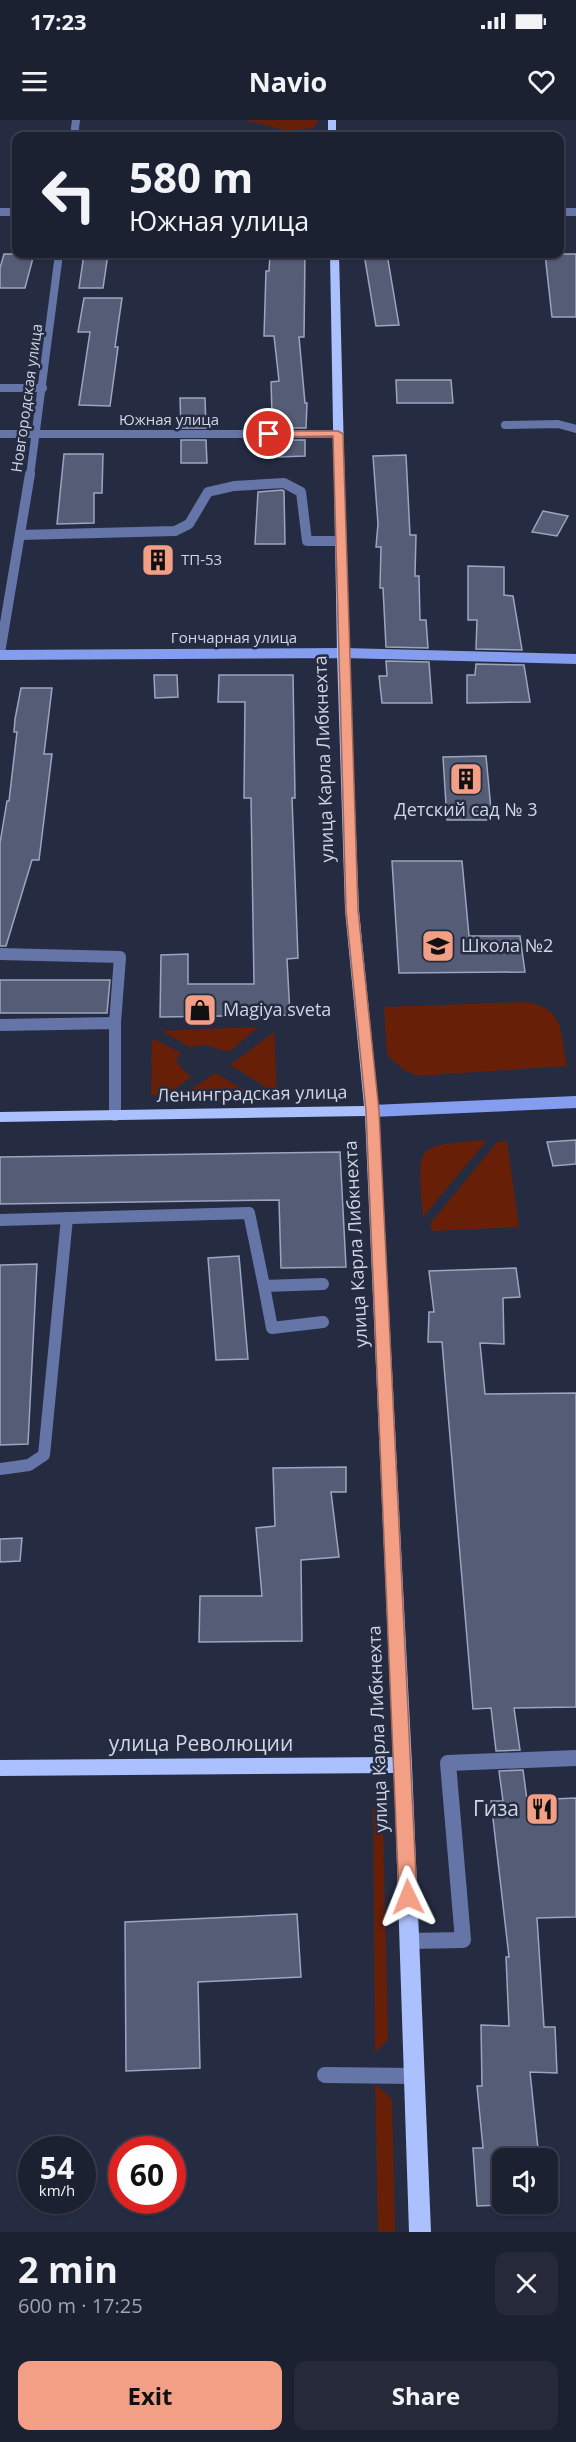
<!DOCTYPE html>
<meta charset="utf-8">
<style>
:root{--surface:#1c2132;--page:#25293a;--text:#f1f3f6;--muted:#a0a3ac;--line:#3a3e4d;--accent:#f39f86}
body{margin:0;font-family:"Open Sans",sans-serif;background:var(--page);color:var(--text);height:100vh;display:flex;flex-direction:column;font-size:22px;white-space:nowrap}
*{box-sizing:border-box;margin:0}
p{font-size:20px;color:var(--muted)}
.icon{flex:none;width:33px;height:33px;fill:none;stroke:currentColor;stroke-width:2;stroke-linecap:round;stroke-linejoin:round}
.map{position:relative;height:2112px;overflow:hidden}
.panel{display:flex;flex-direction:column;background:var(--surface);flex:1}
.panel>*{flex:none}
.banner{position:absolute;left:12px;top:12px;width:552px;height:126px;border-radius:12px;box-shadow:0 2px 4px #0004,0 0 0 2px var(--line);background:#1c2132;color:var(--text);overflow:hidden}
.fabs{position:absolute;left:492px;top:2028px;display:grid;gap:12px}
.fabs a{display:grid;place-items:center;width:66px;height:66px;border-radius:12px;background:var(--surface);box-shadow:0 2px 4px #0004,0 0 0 2px var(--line);font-size:30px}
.speed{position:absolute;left:18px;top:2016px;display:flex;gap:12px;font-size:30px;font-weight:700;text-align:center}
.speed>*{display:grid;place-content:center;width:78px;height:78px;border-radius:50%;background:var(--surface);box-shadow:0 2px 4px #0004,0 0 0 2px var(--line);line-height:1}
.speed small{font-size:15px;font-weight:400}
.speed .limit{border:9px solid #d22;background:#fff;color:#111}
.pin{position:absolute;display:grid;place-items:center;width:51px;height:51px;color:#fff;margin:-26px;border:3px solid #fff;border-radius:50%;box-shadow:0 2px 6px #0007}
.me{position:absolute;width:66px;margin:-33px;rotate:358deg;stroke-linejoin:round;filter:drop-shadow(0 0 4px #0008)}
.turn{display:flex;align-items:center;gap:21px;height:126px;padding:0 18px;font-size:27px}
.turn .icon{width:78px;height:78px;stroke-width:2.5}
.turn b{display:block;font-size:42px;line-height:51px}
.round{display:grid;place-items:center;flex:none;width:63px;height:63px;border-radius:12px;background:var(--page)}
.overview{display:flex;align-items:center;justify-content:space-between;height:102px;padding:0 18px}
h1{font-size:36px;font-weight:700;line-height:45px}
.button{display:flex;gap:12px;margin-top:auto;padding:12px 18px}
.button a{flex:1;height:69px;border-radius:12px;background:var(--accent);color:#111;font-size:24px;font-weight:700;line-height:69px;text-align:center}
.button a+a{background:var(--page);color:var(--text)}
.status{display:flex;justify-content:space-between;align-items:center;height:42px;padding:0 30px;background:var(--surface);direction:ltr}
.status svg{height:16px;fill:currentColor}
header{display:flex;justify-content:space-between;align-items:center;height:78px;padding:0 18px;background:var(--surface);font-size:27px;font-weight:700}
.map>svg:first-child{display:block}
.green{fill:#671f08}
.building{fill:#555d76;stroke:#9ca5c0;stroke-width:1.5}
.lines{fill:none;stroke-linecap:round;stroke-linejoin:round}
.lane-far3{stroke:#6575a8;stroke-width:8}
.lane-far2{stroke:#6575a8;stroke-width:10}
.lane-far1{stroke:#6575a8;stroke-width:12}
.lane{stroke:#6575a8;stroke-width:16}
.street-far1{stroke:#6575a8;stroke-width:8}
.street{stroke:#6575a8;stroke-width:10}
.secondary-far1{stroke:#859dee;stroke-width:10}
.secondary{stroke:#859dee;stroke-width:12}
.primary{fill:#abc0fe;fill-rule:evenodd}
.route{fill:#f39f86;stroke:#9e6757;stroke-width:1.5}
.labels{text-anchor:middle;stroke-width:5;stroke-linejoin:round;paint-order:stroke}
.far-street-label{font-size:15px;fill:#d1d6e4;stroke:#252c42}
.far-poi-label{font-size:15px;fill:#d1d6e4;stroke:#252c42;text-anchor:start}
.street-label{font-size:18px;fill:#d1d6e4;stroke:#252c42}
.poi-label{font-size:18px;fill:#d1d6e4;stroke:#252c42;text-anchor:start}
.near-street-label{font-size:21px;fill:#d1d6e4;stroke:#252c42}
.near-poi-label{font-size:21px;fill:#d1d6e4;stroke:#252c42;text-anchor:end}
</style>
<div class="status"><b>17:23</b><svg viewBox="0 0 49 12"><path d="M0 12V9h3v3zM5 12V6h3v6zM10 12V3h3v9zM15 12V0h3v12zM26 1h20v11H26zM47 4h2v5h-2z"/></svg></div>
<header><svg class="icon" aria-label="menu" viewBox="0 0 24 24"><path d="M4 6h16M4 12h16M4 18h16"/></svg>Navio<svg class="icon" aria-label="heart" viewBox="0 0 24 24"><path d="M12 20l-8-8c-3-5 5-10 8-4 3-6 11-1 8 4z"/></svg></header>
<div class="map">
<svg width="576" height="2112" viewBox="0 0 576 2112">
<rect width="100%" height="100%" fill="#252c42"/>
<g class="green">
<path d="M245,0H318L314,8L288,11Z"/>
<path d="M526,882C565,888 560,913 567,946L418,956L404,950L387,935L384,887Z"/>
<path d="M258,907L229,932L205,925L190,927L161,911Z"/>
<path d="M274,912L277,974L230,945Z"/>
<path d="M152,918L181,933L176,940L181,948L191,957L167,975H151Z"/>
<path d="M215,953L255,976L180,977Z"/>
<path d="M487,1020L423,1097C418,1023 412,1026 487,1020Z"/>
<path d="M507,1021L519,1107L432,1111L430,1104L497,1022Z"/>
<path d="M373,1685L383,1701L388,1919L375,1933Z"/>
<path d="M375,1964L392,1979L395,2112H378Z"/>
</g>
<g class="building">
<path d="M4,134H34L25,168H0V148Z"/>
<path d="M84,134H108L103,168H79Z"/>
<path d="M270,134H305L304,217H299L305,283H307L306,308H276L274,295H272L271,262L279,261L274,216H264L266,151H269Z"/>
<path d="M364,134H387L399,205L376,206Z"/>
<path d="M545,134H576V197H552Z"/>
<path d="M84,178H122L115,227H118L110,286L79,285L90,212H78Z"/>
<path d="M396,260H451L453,283H397Z"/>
<path d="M180,278H205L206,308H181Z"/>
<path d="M181,320H206L207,343H181Z"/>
<path d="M277,320H305V336L279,337Z"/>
<path d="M64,334H103L102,373H94V403L57,404Z"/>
<path d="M406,335L410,415H416L415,456H419L420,500H426L428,528L386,527L383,468H380L381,427H376L378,404L373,336Z"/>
<path d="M282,370L284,371L285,424H255L258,372Z"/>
<path d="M543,391L568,396L557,416L532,412Z"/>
<path d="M468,446L504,447V475L513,476L522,530L476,529L477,500H468Z"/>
<path d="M386,541L429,542L432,583H382L379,556H387Z"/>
<path d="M476,544L524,545L530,582L467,583V555H475Z"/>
<path d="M154,555H177L178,577L155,578Z"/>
<path d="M219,555H293L295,678H292L298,838L287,839L290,895L160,897L161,835L188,834V864H254L251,678H244L245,582H218Z"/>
<path d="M21,568H52L44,634H52L39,740H32L6,826H0V723L7,681H9L17,612H14L15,599Z"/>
<path d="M486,636L492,700H447L443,637Z"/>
<path d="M392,741H462L469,816H520L525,852L399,853Z"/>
<path d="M0,860H110L107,893H0Z"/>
<path d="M576,1020V1044L553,1046L547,1022Z"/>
<path d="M340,1032L346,1147L281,1148L279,1080L0,1084V1037Z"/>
<path d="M239,1136L248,1239L216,1240L208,1138Z"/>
<path d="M37,1144L28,1324L0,1325V1145Z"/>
<path d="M516,1148L520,1177L503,1178L504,1224L480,1223L485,1274L576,1273V1587L514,1588L520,1630L496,1631L491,1588L473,1589L442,1222H428L429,1192H434L429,1151Z"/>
<path d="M346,1347V1372H331L339,1437L301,1440L302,1521L199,1522L200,1476H262L256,1408L275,1406L273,1348Z"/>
<path d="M22,1418L20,1441L0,1442V1419Z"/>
<path d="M523,1650L527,1680L576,1678V1797L537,1798L544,1907H555L557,1953L530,1952L539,2038H502V2085L477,2086L473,2028H483L477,1966H482L481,1905L509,1906L506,1837H509L491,1681H503L499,1651Z"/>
<path d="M297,1794L301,1857L198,1862L200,1948L126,1951L125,1802Z"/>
</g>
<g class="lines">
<g class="lane-far3">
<path d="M0,268H43"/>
<path d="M505,305L558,304L576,309"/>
</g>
<path class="lane-far2" d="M20,415L175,411L189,404L208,372L234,366L284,363L301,372L307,421H340"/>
<g class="lane-far1">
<path d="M0,834L120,837L115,903"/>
<path d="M0,905L115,903V995"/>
<path d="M0,1100L249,1093L264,1166L323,1164"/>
<path d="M264,1166L272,1208L323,1202"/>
<path d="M0,1349L29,1345L44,1335L67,1098"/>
</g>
<g class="lane">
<path d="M409,1821L463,1820L448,1643L576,1638"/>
<path d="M325,1955L414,1956"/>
</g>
<g class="street-far1">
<path d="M74,15L183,16"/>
<path d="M74,16L76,0"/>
<path d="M184,16H332"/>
<path d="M0,92H16"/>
<path d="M560,92H576"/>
<path d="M0,314H338"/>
<path d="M30,356L59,134"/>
</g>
<path class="street" d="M0,533L30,354"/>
<path class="secondary-far1" d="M0,535L343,533L576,539"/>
<path class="secondary" d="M372,991L576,982"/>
<g class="primary">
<rect x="328" y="0" width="8" height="16"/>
<path d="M330,134H339L349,533L359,790L379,991L412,1645L431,2112H409L394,1653L0,1656V1640L393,1637L365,996L0,1002V992L364,986L345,790L337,533Z"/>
</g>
</g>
<path class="route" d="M338,311L343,314L358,790L379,991L417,1777L414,1782L408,1784L401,1782L399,1777L366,991L346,790L333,316L269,317L264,314L269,311Z"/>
<defs>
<g id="building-square" transform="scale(1.725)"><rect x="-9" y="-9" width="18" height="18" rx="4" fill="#f39f86" stroke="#252c42"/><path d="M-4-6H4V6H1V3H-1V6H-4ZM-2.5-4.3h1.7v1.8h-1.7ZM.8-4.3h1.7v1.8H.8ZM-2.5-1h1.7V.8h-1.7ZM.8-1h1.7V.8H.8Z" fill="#111"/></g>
<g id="school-square" transform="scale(1.725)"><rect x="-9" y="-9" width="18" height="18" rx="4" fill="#f39f86" stroke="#252c42"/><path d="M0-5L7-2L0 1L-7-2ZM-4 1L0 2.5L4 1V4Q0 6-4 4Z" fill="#111"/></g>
<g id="shop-square" transform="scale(1.725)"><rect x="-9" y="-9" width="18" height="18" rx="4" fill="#f39f86" stroke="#252c42"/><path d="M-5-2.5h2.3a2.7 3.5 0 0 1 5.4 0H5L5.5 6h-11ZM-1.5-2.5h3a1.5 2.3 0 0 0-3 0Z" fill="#111"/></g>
<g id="restaurant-square" transform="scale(1.725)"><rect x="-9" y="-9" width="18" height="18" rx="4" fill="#f39f86" stroke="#252c42"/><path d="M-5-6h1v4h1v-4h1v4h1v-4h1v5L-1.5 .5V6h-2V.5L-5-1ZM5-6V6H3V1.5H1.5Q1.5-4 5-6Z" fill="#111"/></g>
</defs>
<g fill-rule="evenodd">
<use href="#building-square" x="158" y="440"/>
<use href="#building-square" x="466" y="659"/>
<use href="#school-square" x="438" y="826"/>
<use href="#shop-square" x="200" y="890"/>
<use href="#restaurant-square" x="542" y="1689"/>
</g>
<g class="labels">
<g class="far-street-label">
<text transform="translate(27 278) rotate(-82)" y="5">Новгородская улица</text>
<text x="169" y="305">Южная улица</text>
<text x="234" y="523">Гончарная улица</text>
</g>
<g class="far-poi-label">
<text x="181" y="445">ТП-53</text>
</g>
<g class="street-label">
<text transform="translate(324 639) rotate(-92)" y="6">улица Карла Либкнехта</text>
<text transform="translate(252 974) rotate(-1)" y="6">Ленинградская улица</text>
<text transform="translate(356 1124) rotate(-93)" y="6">улица Карла Либкнехта</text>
<text transform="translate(378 1609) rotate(-92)" y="6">улица Карла Либкнехта</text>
</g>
<g class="poi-label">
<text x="466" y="696" text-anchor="middle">Детский сад № 3</text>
<text x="461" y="832">Школа №2</text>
<text x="223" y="896">Magiya sveta</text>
</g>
<g class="near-street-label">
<text x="201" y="1631">улица Революции</text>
</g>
<g class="near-poi-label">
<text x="519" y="1696">Гиза</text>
</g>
</g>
</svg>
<div class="fabs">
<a><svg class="icon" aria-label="sound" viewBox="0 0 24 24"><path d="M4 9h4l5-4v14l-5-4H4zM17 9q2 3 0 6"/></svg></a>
</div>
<div class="speed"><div>54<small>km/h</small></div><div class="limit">60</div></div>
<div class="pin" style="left:269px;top:314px;background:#d93025"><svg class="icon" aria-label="arrive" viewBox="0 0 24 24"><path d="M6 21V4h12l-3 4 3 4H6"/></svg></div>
<svg class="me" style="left:408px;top:1777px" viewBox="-20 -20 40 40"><path d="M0-17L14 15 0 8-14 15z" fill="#f39f86" stroke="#fff" stroke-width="4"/></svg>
<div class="banner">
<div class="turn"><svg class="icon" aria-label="left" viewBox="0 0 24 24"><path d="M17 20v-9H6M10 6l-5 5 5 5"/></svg><div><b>580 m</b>Южная улица</div></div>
</div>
</div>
<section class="panel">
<div class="overview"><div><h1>2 min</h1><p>600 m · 17:25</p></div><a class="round"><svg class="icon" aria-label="close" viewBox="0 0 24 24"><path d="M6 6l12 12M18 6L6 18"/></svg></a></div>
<div class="button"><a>Exit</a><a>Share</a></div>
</section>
